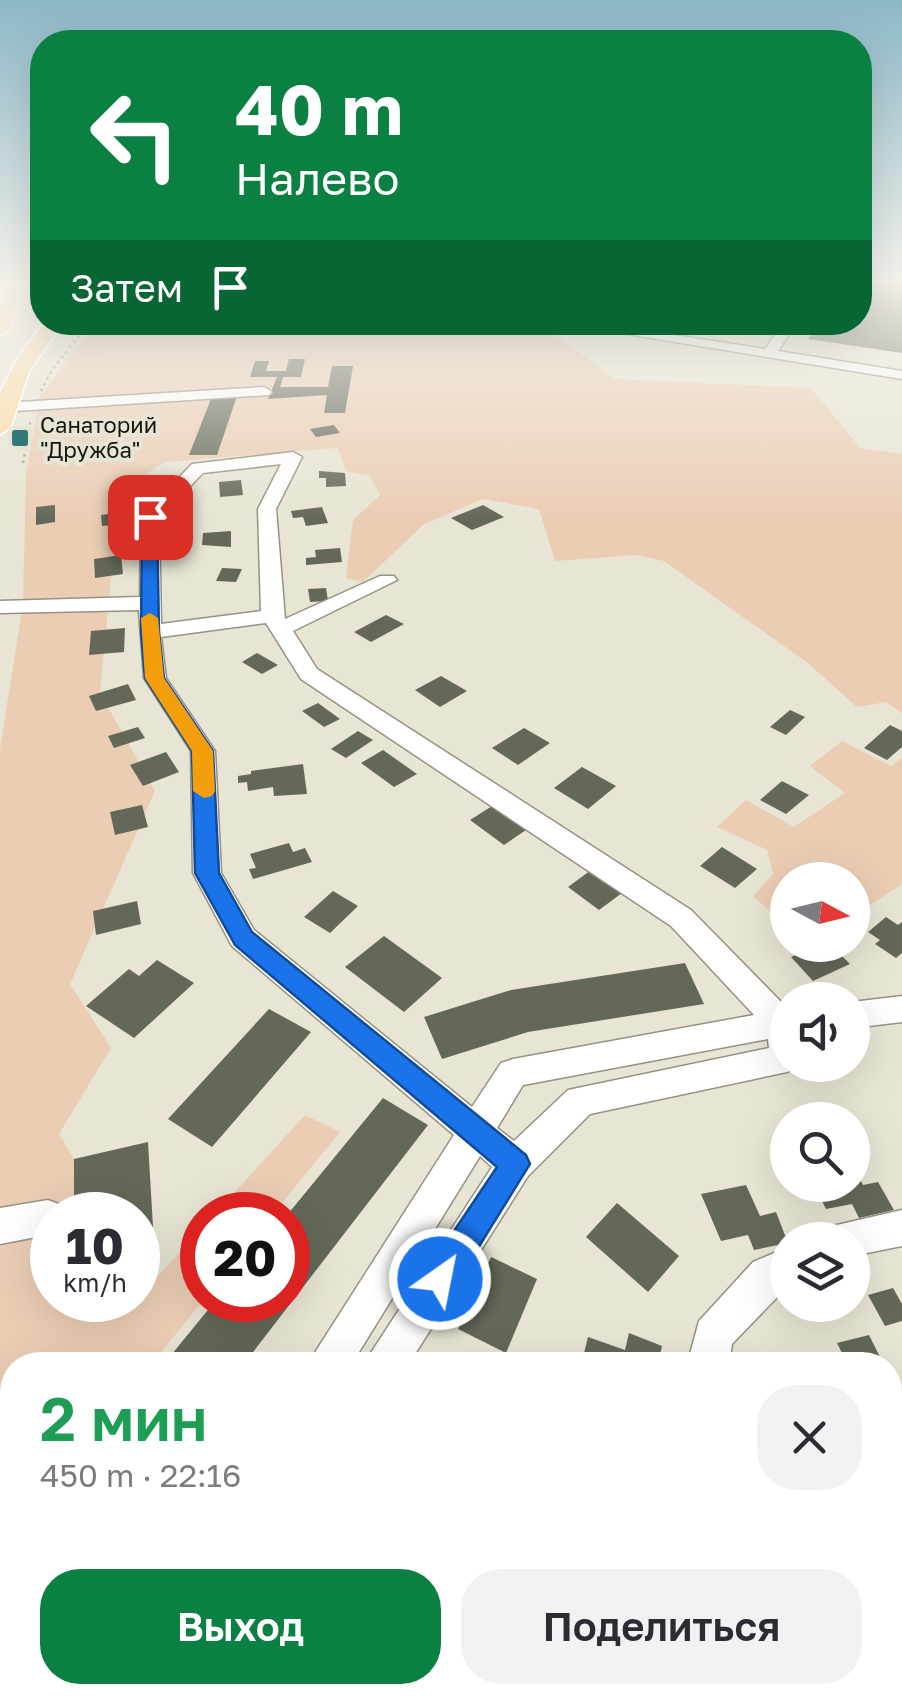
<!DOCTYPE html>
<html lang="ru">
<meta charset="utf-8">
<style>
:root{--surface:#fff;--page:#f2f2f3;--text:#2b2b33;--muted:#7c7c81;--accent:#0b8043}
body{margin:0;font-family:"Golos Text",sans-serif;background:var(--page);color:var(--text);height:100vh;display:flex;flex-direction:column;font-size:38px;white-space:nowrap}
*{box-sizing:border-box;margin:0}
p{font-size:32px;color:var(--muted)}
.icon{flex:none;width:55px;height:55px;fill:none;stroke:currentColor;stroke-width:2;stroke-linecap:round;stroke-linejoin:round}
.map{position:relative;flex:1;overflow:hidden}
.panel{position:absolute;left:0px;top:1352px;width:902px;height:352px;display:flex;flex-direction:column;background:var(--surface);border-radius:40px 40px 0 0;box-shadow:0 10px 40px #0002}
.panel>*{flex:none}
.guide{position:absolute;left:30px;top:30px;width:842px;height:305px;border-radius:40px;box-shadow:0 10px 40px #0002;background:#0b8043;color:#fff;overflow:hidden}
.needle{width:65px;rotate:97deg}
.controls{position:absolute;left:770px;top:862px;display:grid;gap:20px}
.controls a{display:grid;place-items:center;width:100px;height:100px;border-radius:50%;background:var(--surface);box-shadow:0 10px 40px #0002;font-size:50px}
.speed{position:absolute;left:30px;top:1192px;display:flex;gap:20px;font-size:50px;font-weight:700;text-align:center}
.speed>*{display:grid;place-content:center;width:130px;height:130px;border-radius:50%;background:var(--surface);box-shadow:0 10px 40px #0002;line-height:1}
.speed small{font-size:25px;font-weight:400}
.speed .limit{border:15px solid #d22;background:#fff;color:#111}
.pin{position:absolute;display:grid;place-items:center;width:85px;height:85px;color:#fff;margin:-42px;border-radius:20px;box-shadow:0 5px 15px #0006}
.me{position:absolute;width:110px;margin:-55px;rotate:33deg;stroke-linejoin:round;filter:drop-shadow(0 0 8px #0008)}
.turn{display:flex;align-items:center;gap:35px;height:210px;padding:0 40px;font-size:45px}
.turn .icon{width:130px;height:130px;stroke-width:2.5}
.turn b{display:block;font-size:70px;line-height:85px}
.then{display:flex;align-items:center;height:95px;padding:0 40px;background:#0003;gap:20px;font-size:38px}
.round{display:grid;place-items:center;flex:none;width:105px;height:105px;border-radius:40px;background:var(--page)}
.summary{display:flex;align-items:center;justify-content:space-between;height:170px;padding:0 40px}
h1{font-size:60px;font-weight:600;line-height:75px;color:#1e9e55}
.primary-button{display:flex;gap:20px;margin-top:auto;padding:20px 40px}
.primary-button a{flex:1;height:115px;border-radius:40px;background:var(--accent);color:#fff;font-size:40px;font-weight:600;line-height:115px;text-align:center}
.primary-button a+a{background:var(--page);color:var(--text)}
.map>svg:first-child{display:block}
.green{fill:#ebcdb4}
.building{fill:#646859}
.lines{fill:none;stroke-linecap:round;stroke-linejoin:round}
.minor-casing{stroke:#959283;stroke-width:3}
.major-casing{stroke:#fff;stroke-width:4}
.path{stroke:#a29f92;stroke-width:2.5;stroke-dasharray:2.5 4;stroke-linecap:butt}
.minor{fill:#fff;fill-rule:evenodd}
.major{fill:#fadba6;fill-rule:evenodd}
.route{fill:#1a73e8;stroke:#114b97;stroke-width:2.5}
.slow{fill:#f59e0b}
.poi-dot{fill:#307977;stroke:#e8e5d4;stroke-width:4}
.labels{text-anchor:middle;stroke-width:8;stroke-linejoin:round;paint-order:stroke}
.far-poi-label{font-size:22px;fill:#171610;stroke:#e8e5d4;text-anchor:start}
</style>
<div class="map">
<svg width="902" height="1703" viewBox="0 0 902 1703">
<rect width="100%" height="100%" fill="#e8e5d4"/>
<g class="green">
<path d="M96,322L539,323L615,379L811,388L860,448L902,454V713L886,702L857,707L809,664L664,561L636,555L555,561L539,509L483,499L424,524L363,582L346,578L353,520L380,495L369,475L346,471L338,448L165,462L143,476L117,517L100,693L155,791L70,984L111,1048L59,1134L74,1159V1215H52V1300H138V1283L156,1278L202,1228L203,1300L151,1365H12V1692L85,1693L83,1703H0V749L23,604L26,473L40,396Z"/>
<path d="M842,741L891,766L902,758V884L853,916L852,880H788L787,927L753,896L773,874L767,850L717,827L746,800L794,827L845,793L810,766Z"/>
<path d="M305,1115L340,1132L272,1215H214Z"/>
</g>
<g class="building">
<path d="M860,283H902V353L808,339L817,322H860Z"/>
<path d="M728,322H760L753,333L723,329Z"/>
<path d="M289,359H305L301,377H283L280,387H328L332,366H353L345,413H324L327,395L268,399L277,377H250L255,361H269L266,371H286Z"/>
<path d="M221,396H237L217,455H189L211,399Z"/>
<path d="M334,425L340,433L316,437L310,429Z"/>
<path d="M319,471L345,473L346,486L326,487V478H319Z"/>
<path d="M241,480L243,495L220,497L219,482Z"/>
<path d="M150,489L148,499L123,500L126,490Z"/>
<path d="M55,505V522L36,525V507Z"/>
<path d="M483,505L504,517L472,530L451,518Z"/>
<path d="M322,507L328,523L306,526L303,517L293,518L291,511Z"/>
<path d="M133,511L128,523L102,526L101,515Z"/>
<path d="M231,531V547L202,545L203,533Z"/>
<path d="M340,548L342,562L306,565V558L316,557L315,550Z"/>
<path d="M121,555L123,574L95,578L94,559Z"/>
<path d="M222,568L242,569L236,582L216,581Z"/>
<path d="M326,588L328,601L310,602L308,589Z"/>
<path d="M386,615L404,624L371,642L354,632Z"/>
<path d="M125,628L124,652L89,655L91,631Z"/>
<path d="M257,653L278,665L262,674L242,662Z"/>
<path d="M441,676L467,691L440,707L415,690Z"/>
<path d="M128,684L136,700L96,711L89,696Z"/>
<path d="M318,703L340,719L324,727L302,711Z"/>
<path d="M790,710L805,717L786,735L770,727Z"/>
<path d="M890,725L902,731V747L887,760L864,748Z"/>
<path d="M138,727L145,738L114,748L108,736Z"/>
<path d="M524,728L550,743L518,765L492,748Z"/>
<path d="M358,731L373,740L346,758L331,749Z"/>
<path d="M383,750L417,774L394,787L361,763Z"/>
<path d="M166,752L179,772L143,786L130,765Z"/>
<path d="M303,764L307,794L274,796L273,787L248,791L247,782L238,783V776L251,774V771Z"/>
<path d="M582,767L616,786L588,809L554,788Z"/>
<path d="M782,781L809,795L786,814L760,800Z"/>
<path d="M142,805L148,827L115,835L110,812Z"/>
<path d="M492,806L526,830L504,845L470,820Z"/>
<path d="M289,843L293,852L305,848L312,862L253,879L249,869L256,868L250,854Z"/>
<path d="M722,847L757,869L735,888L700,866Z"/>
<path d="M591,870L622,893L599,910L568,887Z"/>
<path d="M333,891L358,906L330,933L304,917Z"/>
<path d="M137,901L141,924L96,935L93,911Z"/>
<path d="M886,917L898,925L902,922V953L896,958L875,944L880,940L868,932Z"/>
<path d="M384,936L442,978L404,1012L345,967Z"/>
<path d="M819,945H831L850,964L813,981L791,957Z"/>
<path d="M157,960L194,983L134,1038L86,1006L129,969L139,976Z"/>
<path d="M685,963L704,1004L528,1032L442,1059L424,1017L511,990Z"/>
<path d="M269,1009L311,1032L212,1147L168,1119Z"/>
<path d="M383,1098L428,1125L243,1365H163L216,1300H288V1214Z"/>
<path d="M148,1142L156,1278L138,1283V1215H74V1159Z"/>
<path d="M852,1165L863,1185L878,1182L894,1210L859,1218L852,1204L826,1209L814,1185H852Z"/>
<path d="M746,1185L760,1216L776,1212L788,1243L754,1250L748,1235L721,1241L701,1194Z"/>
<path d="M617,1203L679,1256L648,1292L586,1237Z"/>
<path d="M491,1257L537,1279L506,1353L458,1329Z"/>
<path d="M893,1288L902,1304V1321L885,1326L868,1295Z"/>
<path d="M629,1333L662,1346L658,1365H581L588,1337L625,1350Z"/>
<path d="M869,1335L884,1365H835L846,1361L837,1343Z"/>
<rect x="727" y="1692" width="50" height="11"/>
</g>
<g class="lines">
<g class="minor-casing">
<g id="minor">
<path d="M553,322H589L765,349L784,322H797L778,351L902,371V379Z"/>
<path d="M264,387L272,392L269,395L0,412L3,403Z"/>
<path d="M293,452L302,457L276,509L285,619L380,576H394L397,580L293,631L317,669L691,910L788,1009V1065H800L787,1072L590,1114L528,1176L408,1365H363L492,1167L480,1156L351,1365H307L454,1135L232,946L193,873L191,751L144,678L139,610L0,613V601L140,597L141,517L192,464ZM281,464L258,509L261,611L161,624L159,518L203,473ZM266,623L301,679L671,926L754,1015L513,1059L501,1063L472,1107L254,930L221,873L215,751L166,678L161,637ZM768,1039L769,1048L568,1090L514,1141L497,1128L523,1085Z"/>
<path d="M902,996V1022L852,1028V1002Z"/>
<path d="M48,1200L61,1205L65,1215H52V1234L0,1244V1208Z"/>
<path d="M902,1210V1246L852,1256V1240H822L828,1227Z"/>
<path d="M788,1247V1286L732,1344L729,1365H687L699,1321L753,1262Z"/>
<path d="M158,1692H209L204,1703H154Z"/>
<path d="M227,1692H277L273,1703H223Z"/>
<path d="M625,1692H675L674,1703H624Z"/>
</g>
</g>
<g class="major-casing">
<g id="major">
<path d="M8,283H24L9,330L0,335V306Z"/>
<path d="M45,322H63L29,371L10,428L0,434V393L18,358Z"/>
</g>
</g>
<g class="path">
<path d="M41,391L52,370L90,322"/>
<path d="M23,463L31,419"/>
</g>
<use href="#minor" class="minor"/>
<use href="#major" class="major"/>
</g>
<linearGradient id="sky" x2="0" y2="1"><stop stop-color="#8bb7c7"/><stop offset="0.54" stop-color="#f5f3ec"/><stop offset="1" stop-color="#f5f3ec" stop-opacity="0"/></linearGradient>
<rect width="902" height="521" fill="url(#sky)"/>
<path class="route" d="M150,512L157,517L159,632L164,678L213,751L219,873L252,932L526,1155L530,1164L452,1290L440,1295L429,1290L424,1279L429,1268L497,1167L235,945L195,873L192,751L145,678L141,632L142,517Z"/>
<path class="slow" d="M150,613L158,618L164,678L213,751L215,791L212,796L204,798L193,791L192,751L145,678L141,618Z"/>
<rect class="poi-dot" x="10" y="428" width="20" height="20" rx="5"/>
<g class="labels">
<g class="far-poi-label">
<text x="40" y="433">Санаторий<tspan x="40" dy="25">"Дружба"</tspan></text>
</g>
</g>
</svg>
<div class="controls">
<a><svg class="needle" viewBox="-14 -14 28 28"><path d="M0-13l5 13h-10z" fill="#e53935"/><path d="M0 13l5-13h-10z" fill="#7c7c81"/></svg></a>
<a><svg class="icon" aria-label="sound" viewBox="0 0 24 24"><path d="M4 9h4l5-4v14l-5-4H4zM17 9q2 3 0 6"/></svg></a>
<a><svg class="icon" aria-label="search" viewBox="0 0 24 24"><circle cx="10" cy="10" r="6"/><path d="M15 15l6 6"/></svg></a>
<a><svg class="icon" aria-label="layers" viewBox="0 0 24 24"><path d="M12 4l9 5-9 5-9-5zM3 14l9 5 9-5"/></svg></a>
</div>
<div class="speed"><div>10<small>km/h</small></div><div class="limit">20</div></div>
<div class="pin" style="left:150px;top:517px;background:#d93025"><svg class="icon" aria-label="arrive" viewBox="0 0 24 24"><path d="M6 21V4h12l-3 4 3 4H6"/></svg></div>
<svg class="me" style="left:440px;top:1279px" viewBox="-20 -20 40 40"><circle r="17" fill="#1a73e8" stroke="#fff" stroke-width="3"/><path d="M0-11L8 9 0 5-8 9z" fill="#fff"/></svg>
<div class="guide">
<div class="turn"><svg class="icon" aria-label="left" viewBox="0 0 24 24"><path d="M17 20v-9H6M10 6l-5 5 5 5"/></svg><div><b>40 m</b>Налево</div></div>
<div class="then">Затем<svg class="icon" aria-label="arrive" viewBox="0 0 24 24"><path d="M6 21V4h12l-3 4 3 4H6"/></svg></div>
</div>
<section class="panel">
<div class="summary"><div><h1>2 мин</h1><p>450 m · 22:16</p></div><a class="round"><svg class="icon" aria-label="close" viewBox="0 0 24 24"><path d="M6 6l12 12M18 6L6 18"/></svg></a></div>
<div class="primary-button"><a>Выход</a><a>Поделиться</a></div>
</section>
</div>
